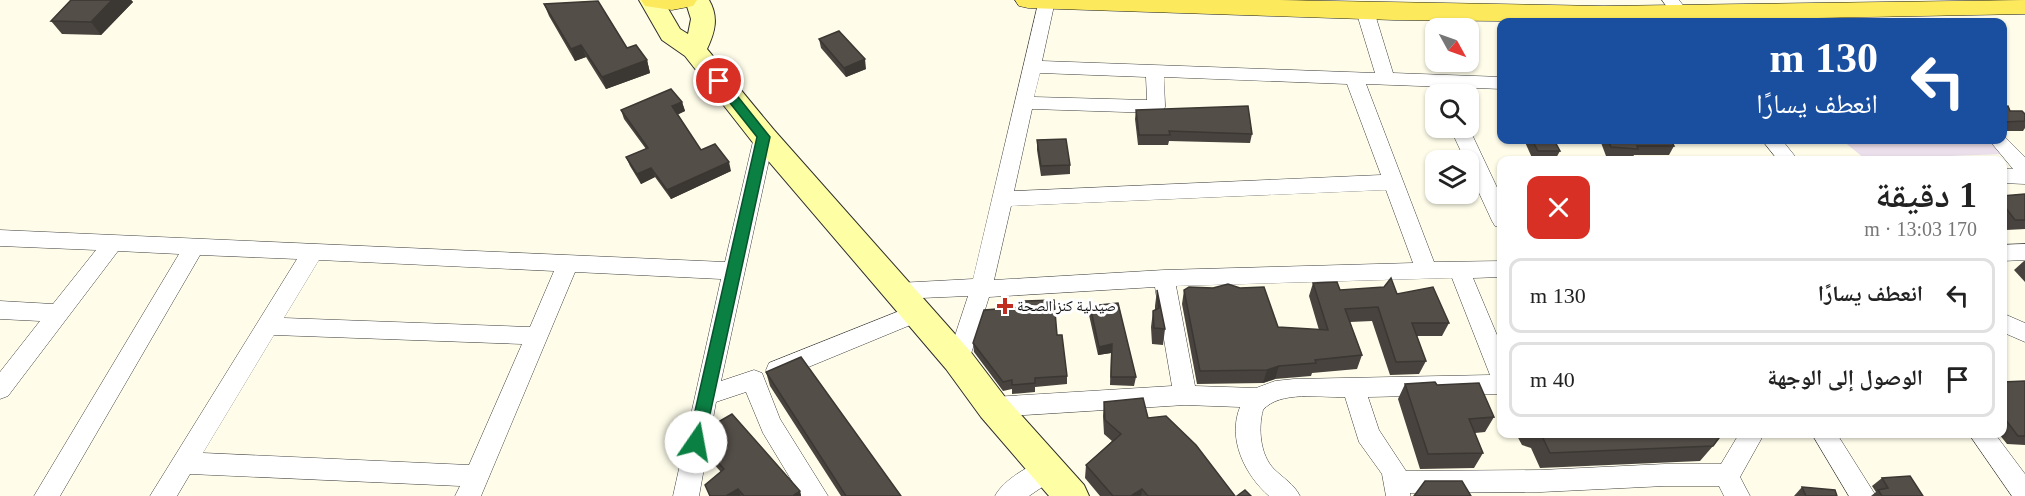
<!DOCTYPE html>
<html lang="ar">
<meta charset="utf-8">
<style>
:root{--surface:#fff;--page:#f6f6f6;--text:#222;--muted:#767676;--line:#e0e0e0}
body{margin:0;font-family:"Times New Roman","Noto Naskh Arabic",serif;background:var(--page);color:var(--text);direction:rtl;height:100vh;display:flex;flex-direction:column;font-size:22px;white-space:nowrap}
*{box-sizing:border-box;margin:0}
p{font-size:20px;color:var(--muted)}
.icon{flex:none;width:33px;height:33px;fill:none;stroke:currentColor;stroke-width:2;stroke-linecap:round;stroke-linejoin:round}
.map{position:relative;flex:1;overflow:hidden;direction:ltr}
.details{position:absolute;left:1497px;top:156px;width:510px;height:282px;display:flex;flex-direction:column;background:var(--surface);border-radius:12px;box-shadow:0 2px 4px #0004;direction:rtl}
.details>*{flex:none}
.hud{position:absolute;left:1497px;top:18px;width:510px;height:126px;border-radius:12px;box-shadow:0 2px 4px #0004;direction:rtl;background:#1a4fa0;color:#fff;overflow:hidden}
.needle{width:39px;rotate:130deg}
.fabs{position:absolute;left:1425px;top:18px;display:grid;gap:12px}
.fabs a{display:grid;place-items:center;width:54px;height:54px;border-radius:12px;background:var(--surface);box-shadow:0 2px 4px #0004;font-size:30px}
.pin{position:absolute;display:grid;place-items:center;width:51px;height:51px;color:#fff;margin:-26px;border:3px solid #fff;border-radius:50%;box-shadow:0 2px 6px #0007}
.me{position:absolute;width:66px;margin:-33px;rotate:12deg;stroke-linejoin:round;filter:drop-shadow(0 0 4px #0008)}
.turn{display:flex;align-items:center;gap:21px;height:126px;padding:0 30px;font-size:27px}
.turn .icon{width:78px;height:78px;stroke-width:2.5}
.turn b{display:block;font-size:42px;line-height:51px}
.round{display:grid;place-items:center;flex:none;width:63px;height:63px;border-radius:12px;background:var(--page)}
.summary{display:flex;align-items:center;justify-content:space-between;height:102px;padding:0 30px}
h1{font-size:36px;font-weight:600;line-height:45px}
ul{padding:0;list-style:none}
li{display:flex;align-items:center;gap:18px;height:75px;margin:0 12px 9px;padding:0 18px;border:3px solid var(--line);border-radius:12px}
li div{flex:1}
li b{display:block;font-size:22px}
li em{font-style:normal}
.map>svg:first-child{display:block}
.industrial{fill:#ebdfeb}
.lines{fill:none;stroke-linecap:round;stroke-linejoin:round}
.street-casing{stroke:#3e3e3e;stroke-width:1}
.secondary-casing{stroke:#2d2d2d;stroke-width:2}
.primary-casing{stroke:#1c1c1c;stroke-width:1}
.street{fill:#fff;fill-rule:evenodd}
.secondary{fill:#feffa5;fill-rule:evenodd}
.primary{fill:#fde95c;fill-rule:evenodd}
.wall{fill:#48433e}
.shaded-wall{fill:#3b3732}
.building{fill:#544e48;stroke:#3b3732;stroke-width:1.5}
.route{fill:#0b8043;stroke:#07532c;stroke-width:1.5}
.poi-dot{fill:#bf2c20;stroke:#fff;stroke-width:2}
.labels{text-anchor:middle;stroke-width:6;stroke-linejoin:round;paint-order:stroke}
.poi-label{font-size:15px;fill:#0b0b0b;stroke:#fff;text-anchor:start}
</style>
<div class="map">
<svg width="2025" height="496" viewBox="0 0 2025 496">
<rect width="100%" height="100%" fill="#fffdea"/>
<path class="industrial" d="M1842,140H1991L2004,154L1865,159Z"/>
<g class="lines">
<g class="street-casing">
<g id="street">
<path d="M1039,0L1055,1L1042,61L1375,73L1356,11L1359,7H1371L1374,11L1393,73L1502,77V89L1366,84L1434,262L1502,261V277L1473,278L1502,347V394L1368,397L1379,430L1406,471L1541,470L1665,464H1721L1739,434H1764L1740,477L1750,496H1724L1719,486H1665L1541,492L1410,493V496H1386L1382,474L1359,442L1345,397C1321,398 1280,390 1263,410C1258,428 1260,455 1274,469C1283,478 1294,484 1300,496H1269C1245,475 1227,439 1240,407L1185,405L993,417L985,414L981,407L985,400L993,397L1172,386L1155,287L989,297L969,360L966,367L958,369L950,367L947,360L968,296L898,299L890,297L887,291L890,285L898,283L973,279ZM1040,73L1146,77L1147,100L1034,97ZM1164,77L1347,84L1381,175L1014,191L1032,109L1156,113L1163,111L1165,107ZM1386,190L1413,263L1164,270L994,280L1011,206ZM1452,278L1490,375L1294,379L1275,381L1256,388L1195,386L1176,286Z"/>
<path d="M1662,0H1679L1696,22H1678Z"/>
<path d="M1468,126L1502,198V228L1495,226L1492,221L1468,169V160H1465L1450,128Z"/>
<path d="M764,130L771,132L774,137L721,381L754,370L762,373L780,419L828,496H801L763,433L746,392L716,402L699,496H673L721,279L575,272L481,496H455L460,486L190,474L177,496H150L297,259L200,255L60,496H34L179,254L118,251L8,396L0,399V372L40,321L0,319V301L53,304L96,250L0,246V230L725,262L754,137L757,132ZM319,260L554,271L530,327L284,318ZM274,335L522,344L469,465L203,453Z"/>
<path d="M2002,134L2025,157V184L2002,183V169H2013L1989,140H2002Z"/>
<path d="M1762,140H1782L1798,160H1778Z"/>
<path d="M2025,244V260L2002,261V245Z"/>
<path d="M917,304L925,307L928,313L925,319L777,380L769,377L766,370L769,363Z"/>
<path d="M2002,313L2025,323V342L2002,332Z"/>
<path d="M1812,434H1837L1876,496H1849Z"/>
<path d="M1969,434H1995L2025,474V496H2012Z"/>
<path d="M1048,458L1057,461L1060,469L1057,477L1029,496H995C1003,480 1031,464 1048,458Z"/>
</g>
</g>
<g class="secondary-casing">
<path id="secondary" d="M639,0H663L680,29L688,34L691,19L685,0H709C719,17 715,32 707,49L774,130L970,351L1005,397L1084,485L1089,496H1049L981,417L946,369L754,144L685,56L662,40Z"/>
</g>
<g class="primary-casing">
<g id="primary">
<path d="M641,0H697L693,6L672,10L645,6Z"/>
<path d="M1015,0H1279L1603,6L2025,0V14L1603,22L1394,20L1028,8L1019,6Z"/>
</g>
</g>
<use href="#street" class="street"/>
<use href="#secondary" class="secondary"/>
<use href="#primary" class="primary"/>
</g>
<g class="wall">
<path d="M71,0H131L133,2L101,35L62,34L51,21Z"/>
<path d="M544,4L627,48L647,60L650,73L606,89L586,57L575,61L549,16Z"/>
<path d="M819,39L866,69L846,77L821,48Z"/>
<path d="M682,102L685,111L677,115L701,150L731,171L671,199L655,177L641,184L630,166L626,157L646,149L624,119L621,110Z"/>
<path d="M2002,107L2010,111L2025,114V128L2023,131H2002Z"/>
<path d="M1136,110L1252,134L1250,143L1169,141L1168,145H1138L1135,119Z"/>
<path d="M1037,140L1070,165V174L1041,176L1037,150Z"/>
<path d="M1524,140H1554L1560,151L1555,160H1533Z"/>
<path d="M1600,140H1671L1674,146L1669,155H1634L1633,157L1606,156Z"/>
<path d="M2025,194V229L2006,230L2002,225V196Z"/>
<path d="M2024,261H2025V282L2014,270Z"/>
<path d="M1313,283L1340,290L1397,294L1449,323L1442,336H1417L1426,361L1419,374L1390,375L1372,321L1350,322L1362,355L1357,369L1312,373L1311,376L1275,379L1263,383L1197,384L1182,304L1184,290L1278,327L1319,330L1309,296Z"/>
<path d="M1157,290L1165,329L1163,345L1152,344L1151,327L1153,311L1155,310V306Z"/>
<path d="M1025,301L1057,335L1067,376V384L1035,387V392L1012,394V389L1003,391L974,352L973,343L1025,307Z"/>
<path d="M1090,306L1136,377L1134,386L1110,385L1111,353L1098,355L1089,315Z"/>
<path d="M1502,325V340L1498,332Z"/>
<path d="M766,372L901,496H841L770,386Z"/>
<path d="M2025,381V445L2007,444L1999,434H2002V382Z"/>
<path d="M1405,384L1437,385L1494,417L1485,432L1475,433L1483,453L1474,468L1420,469L1398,399Z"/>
<path d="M1502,393V412L1497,400Z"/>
<path d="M1104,402L1148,418L1235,496H1100L1085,478L1086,465L1112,441L1104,434L1103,416Z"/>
<path d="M1516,434H1722L1713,446L1700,461L1540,468L1531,448L1522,445Z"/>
<path d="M703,446L800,491L801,496H710L721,472L708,458Z"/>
<path d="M1882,478L1923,496H1871L1876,492L1872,486Z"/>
<path d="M1802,487L1837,496H1794Z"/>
</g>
<g class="shaded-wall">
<path d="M112,0H131L133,2L101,35L91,22Z"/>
<path d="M581,45L586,57L575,61L571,49Z"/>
<path d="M865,59L866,69L846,77L844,68Z"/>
<path d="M647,60L650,73L606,89L602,77Z"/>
<path d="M682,102L685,111L674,116L672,106Z"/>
<path d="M729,162L731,171L671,199L667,190Z"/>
<path d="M651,168L655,177L641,184L637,174Z"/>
<path d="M1112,344L1111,353L1098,355L1099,347Z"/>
<path d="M1279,366L1275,379L1263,383L1267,370Z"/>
<path d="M738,489L741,496H726Z"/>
<path d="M1142,489L1141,496H1131Z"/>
<path d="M800,491L801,496H794V495Z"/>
</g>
<g class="building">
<path d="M71,0H112L91,22L51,21Z"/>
<path d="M598,1L627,48L636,45L647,60L602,77L581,45L571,49L544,4Z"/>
<path d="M1755,20L1757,22H1710Z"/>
<path d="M839,31L865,59L844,68L819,39Z"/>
<path d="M671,89L682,102L672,106L701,150L715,144L729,162L667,190L651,168L637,174L626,157L648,148L621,110Z"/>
<path d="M1248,106L1252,134L1169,131L1170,135H1139L1136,110Z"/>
<path d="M2008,106L2010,111H2022L2025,114V121L2004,122L2002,120V107Z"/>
<path d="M1066,139L1070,165L1041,166L1037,140Z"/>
<path d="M1532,140H1554L1560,151H1538Z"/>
<path d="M1608,140H1671L1674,146H1637L1638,149L1611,147Z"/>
<path d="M2025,194V220H2015L2002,203V196Z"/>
<path d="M1391,278L1397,294L1433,287L1449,323H1412L1426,361L1396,362L1378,307L1345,309L1362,355L1315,360L1316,363L1279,366L1267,370L1200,371L1184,290L1189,287L1213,288L1228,284L1240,288L1264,287L1278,327L1328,330L1313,283L1337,282L1340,290L1384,287Z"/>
<path d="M1157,290L1165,329L1154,328L1153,311L1159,308Z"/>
<path d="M1054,300L1057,335H1062L1067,376L1035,378V383L1012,385V380L1003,382L973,343L984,310L1025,307V301Z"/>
<path d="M1118,303L1136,377H1111L1112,344L1099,347L1090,306Z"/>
<path d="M801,357L901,496H846L766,372Z"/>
<path d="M2025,381V436H2018L2002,415V382Z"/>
<path d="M1435,382L1437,385L1479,383L1494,417L1469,419L1483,453L1428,454L1405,384Z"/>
<path d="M1143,398L1148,418L1166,416L1196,445L1235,496H1148L1142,489L1131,496H1113L1086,465L1121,434L1105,420L1104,402Z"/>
<path d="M732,414L800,491L794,495V496H744L738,489L726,496H710L705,485L724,469L703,446L706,429Z"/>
<path d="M1541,434H1722L1713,446L1550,453Z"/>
<path d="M1910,476L1923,496H1882L1878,490L1888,488L1882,478Z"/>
<path d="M1425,481H1462L1471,496H1414Z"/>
<path d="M1802,487L1835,490L1837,496H1806Z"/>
<path d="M1245,490L1251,496H1237Z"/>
</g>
<path class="route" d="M719,77L723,78L770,137L704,442L701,446L696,448L690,446L688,442L757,137L715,84L713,81Z"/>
<path class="poi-dot" d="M1002 297h6v6h6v6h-6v6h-6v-6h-6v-6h6z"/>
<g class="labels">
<g class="poi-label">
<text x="1017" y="311">صيدلية كنز الصحة</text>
</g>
</g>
</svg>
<div class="fabs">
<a><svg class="needle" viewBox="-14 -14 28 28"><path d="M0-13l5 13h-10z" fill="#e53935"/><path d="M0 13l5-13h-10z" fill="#767676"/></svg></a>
<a><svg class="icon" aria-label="search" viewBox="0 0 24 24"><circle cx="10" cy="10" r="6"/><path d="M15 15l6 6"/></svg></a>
<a><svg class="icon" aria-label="layers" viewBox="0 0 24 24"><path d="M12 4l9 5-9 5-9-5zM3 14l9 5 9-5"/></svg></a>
</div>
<div class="pin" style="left:719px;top:81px;background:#d93025"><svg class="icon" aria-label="arrive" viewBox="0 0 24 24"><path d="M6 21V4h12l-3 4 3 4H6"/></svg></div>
<svg class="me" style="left:696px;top:442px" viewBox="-20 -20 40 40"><circle r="19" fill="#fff"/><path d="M0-13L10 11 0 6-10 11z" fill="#0b8043"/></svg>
<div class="hud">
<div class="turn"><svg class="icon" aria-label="left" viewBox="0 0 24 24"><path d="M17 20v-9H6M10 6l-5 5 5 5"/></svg><div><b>130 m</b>انعطف يسارًا</div></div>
</div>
<section class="details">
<div class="summary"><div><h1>1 دقيقة</h1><p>170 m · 13:03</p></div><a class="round" style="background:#d93025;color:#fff"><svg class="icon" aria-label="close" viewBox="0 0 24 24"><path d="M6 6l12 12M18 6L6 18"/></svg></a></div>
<ul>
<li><svg class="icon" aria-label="left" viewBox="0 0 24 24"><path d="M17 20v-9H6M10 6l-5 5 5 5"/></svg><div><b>انعطف يسارًا</b></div><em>130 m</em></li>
<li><svg class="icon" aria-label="arrive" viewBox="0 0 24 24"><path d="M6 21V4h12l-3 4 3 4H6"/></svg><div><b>الوصول إلى الوجهة</b></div><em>40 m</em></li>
</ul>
</section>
</div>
